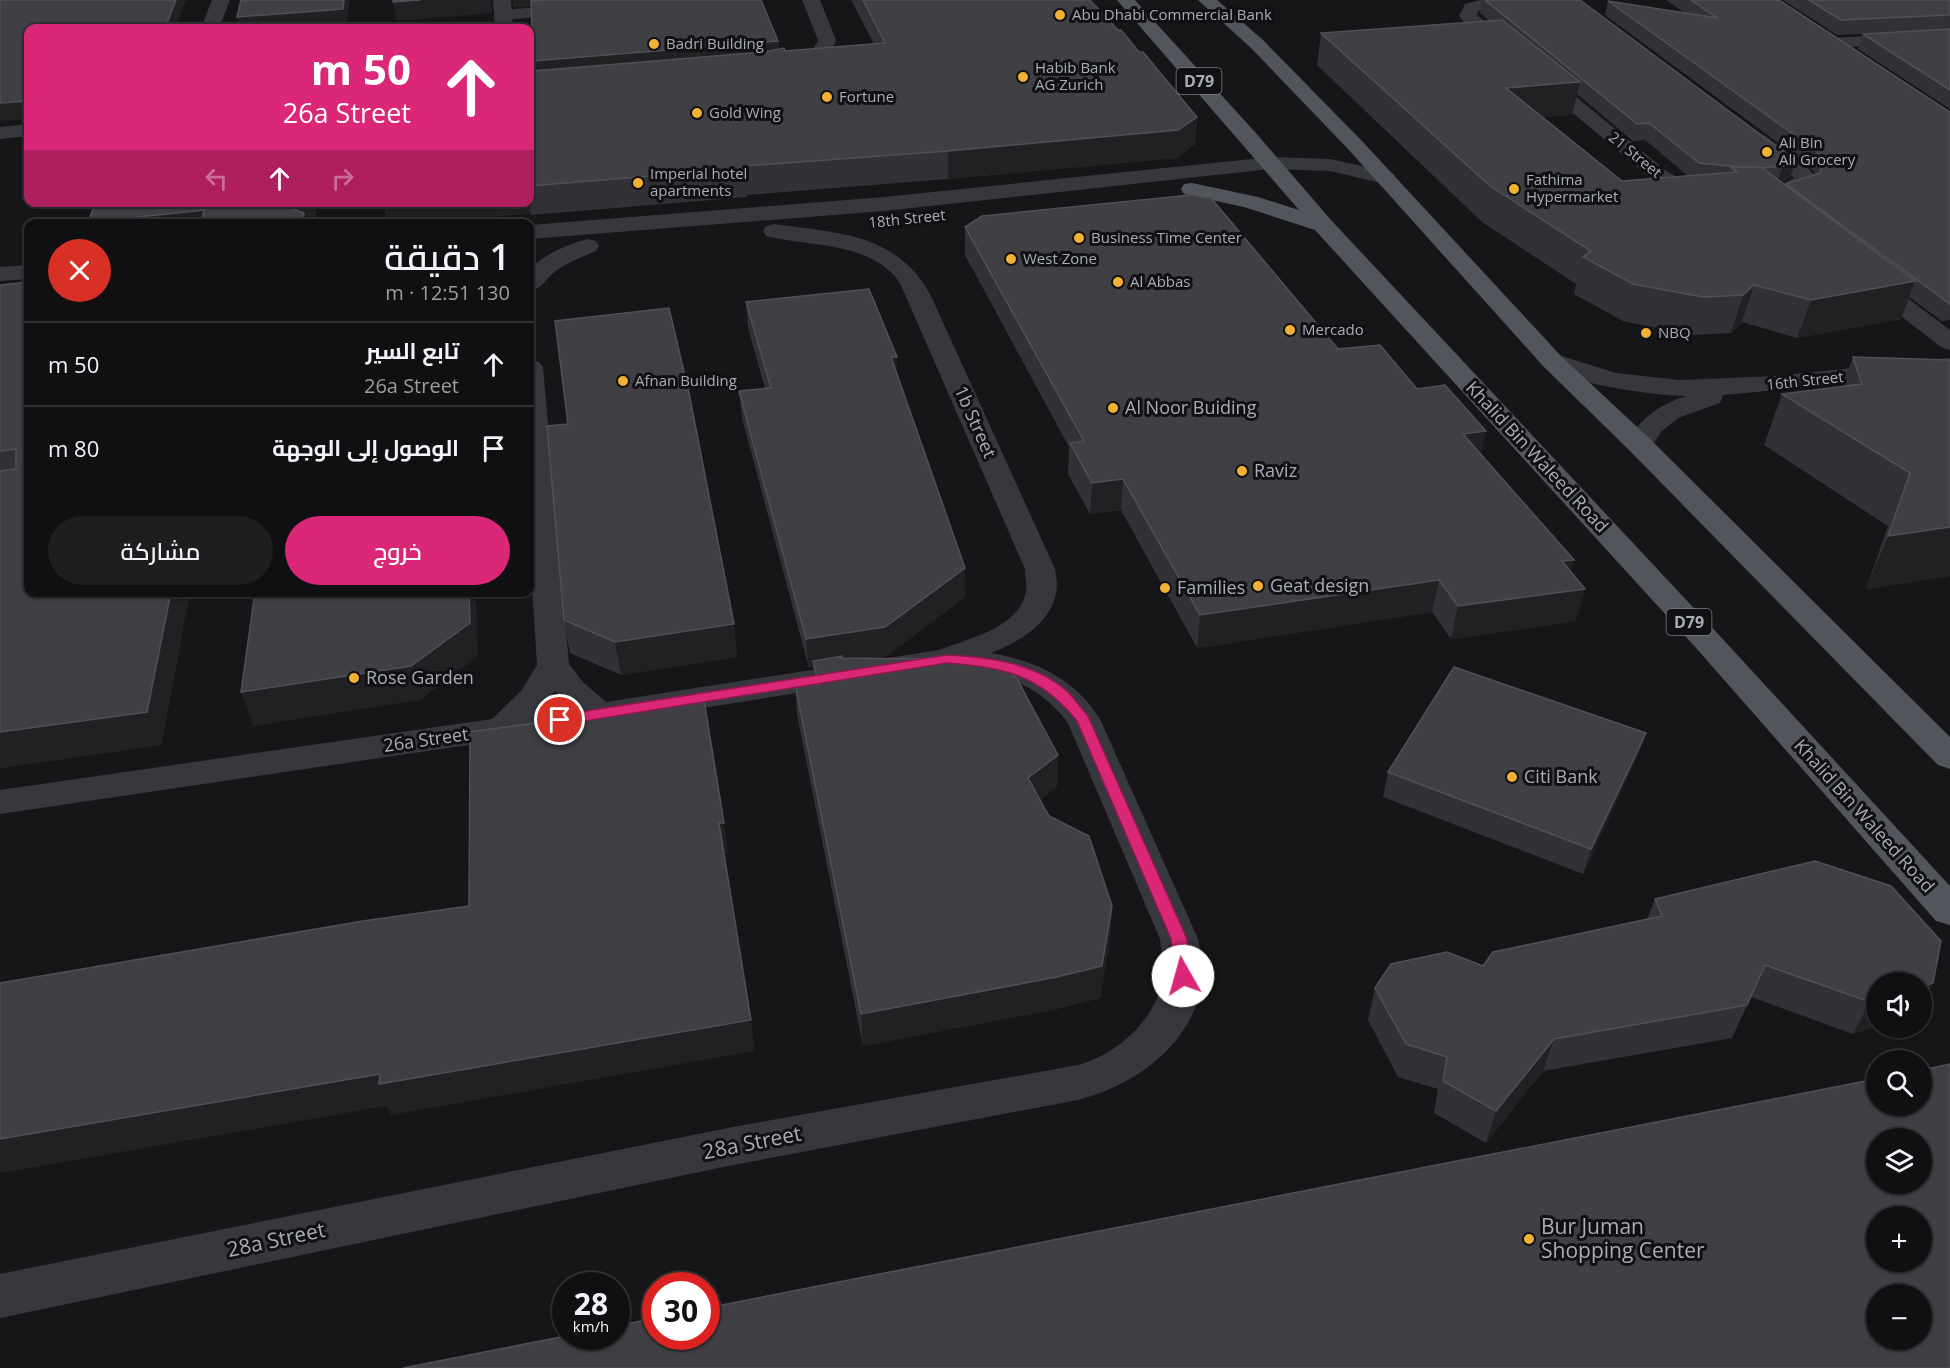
<!DOCTYPE html>
<html lang="ar">
<meta charset="utf-8">
<style>
:root{--surface:#101012;--page:#1e1e20;--text:#f1f3f6;--muted:#9c9d9f;--line:#303032;--accent:#db2777}
body{margin:0;font-family:"Open Sans",Cairo,sans-serif;background:var(--page);color:var(--text);direction:rtl;height:100vh;display:flex;flex-direction:column;font-size:22px;white-space:nowrap}
*{box-sizing:border-box;margin:0}
p{font-size:20px;color:var(--muted)}
.icon{flex:none;width:33px;height:33px;fill:none;stroke:currentColor;stroke-width:2;stroke-linecap:round;stroke-linejoin:round}
.map{position:relative;flex:1;overflow:hidden;direction:ltr}
.sheet{position:absolute;left:24px;top:219px;width:510px;height:378px;display:flex;flex-direction:column;background:var(--surface);border-radius:12px;box-shadow:0 2px 4px #0004,0 0 0 2px var(--line);direction:rtl}
.sheet>*{flex:none}
.guide{position:absolute;left:24px;top:24px;width:510px;height:183px;border-radius:12px;box-shadow:0 2px 4px #0004,0 0 0 2px var(--line);direction:rtl;background:#db2777;color:#fff;overflow:hidden}
.buttons{position:absolute;left:1866px;top:972px;display:grid;gap:12px}
.buttons a{display:grid;place-items:center;width:66px;height:66px;border-radius:50%;background:var(--surface);box-shadow:0 2px 4px #0004,0 0 0 2px var(--line);font-size:30px}
.speed{position:absolute;left:552px;top:1272px;display:flex;gap:12px;font-size:30px;font-weight:700;text-align:center}
.speed>*{display:grid;place-content:center;width:78px;height:78px;border-radius:50%;background:var(--surface);box-shadow:0 2px 4px #0004,0 0 0 2px var(--line);line-height:1}
.speed small{font-size:15px;font-weight:400}
.speed .limit{border:9px solid #d22;background:#fff;color:#111}
.pin{position:absolute;display:grid;place-items:center;width:51px;height:51px;color:#fff;margin:-26px;border:3px solid #fff;border-radius:50%;box-shadow:0 2px 6px #0007}
.me{position:absolute;width:66px;margin:-33px;rotate:353deg;stroke-linejoin:round;filter:drop-shadow(0 0 4px #0008)}
.turn{display:flex;align-items:center;gap:21px;height:126px;padding:0 24px;font-size:27px}
.turn .icon{width:78px;height:78px;stroke-width:2.5}
.turn b{display:block;font-size:42px;line-height:51px}
.lanes{display:flex;align-items:center;height:57px;padding:0 24px;background:#0003;justify-content:center;gap:30px;direction:ltr}
.lanes .off{opacity:.35}
.round{display:grid;place-items:center;flex:none;width:63px;height:63px;border-radius:32px;background:var(--page)}
.head{display:flex;align-items:center;justify-content:space-between;height:102px;padding:0 24px}
h1{font-size:36px;font-weight:600;line-height:45px}
.cta{display:flex;gap:12px;margin-top:auto;padding:12px 24px}
.cta a{flex:1;height:69px;border-radius:36px;background:var(--accent);color:#fff;font-size:24px;font-weight:600;line-height:69px;text-align:center}
.cta a+a{background:var(--page);color:var(--text)}
ul{padding:0;list-style:none}
li{display:flex;align-items:center;gap:18px;height:84px;padding:0 24px;border-top:2px solid var(--line)}
li div{flex:1}
li b{display:block;font-size:22px}
li em{font-style:normal}
.map>svg:first-child{display:block}
.lines{fill:none;stroke-linecap:round;stroke-linejoin:round}
.pedestrian{fill:#37383d;fill-rule:evenodd}
.minor{fill:#37383d;fill-rule:evenodd}
.tertiary{fill:#37383d;fill-rule:evenodd}
.primary{fill:#53555c;fill-rule:evenodd}
.wall{fill:#323236;fill-rule:evenodd}
.shaded-wall{fill:#212124}
.building{fill:#3f3f44;stroke:#4f5156;stroke-width:1.5;fill-rule:evenodd}
.route{fill:#db2777;stroke:#8e194d;stroke-width:1.5}
.poi-dot{fill:#f2b134;stroke:#111113;stroke-width:2}
.labels{text-anchor:middle;stroke-width:6;stroke-linejoin:round;paint-order:stroke}
.far-poi-label{font-size:15px;fill:#a8adb8;stroke:#111113;text-anchor:start}
.far-street-label{font-size:15px;fill:#a8adb8;stroke:#111113}
.shield{fill:#111113;stroke:#7b7e86;stroke-width:1.5}
.shield-label{font-size:16px;font-weight:bold;fill:#a8adb8}
.poi-label{font-size:18px;fill:#a8adb8;stroke:#111113;text-anchor:start}
.street-label{font-size:18px;fill:#a8adb8;stroke:#111113}
.near-street-label{font-size:21px;fill:#a8adb8;stroke:#111113}
.near-poi-label{font-size:21px;fill:#a8adb8;stroke:#111113;text-anchor:start}
</style>
<div class="map">
<svg width="1950" height="1368" viewBox="0 0 1950 1368">
<rect width="100%" height="100%" fill="#161618"/>
<g class="lines">
<path class="pedestrian" d="M576,4L582,5L585,9L582,13L503,20L497,19L494,15L497,11L503,10Z"/>
<g class="minor">
<path d="M212,0H230L219,28H201Z"/>
<path d="M493,0H511L513,28H495Z"/>
<path d="M802,0H820L836,40C830,61 800,76 778,71L776,67C786,53 812,61 818,40Z"/>
<path d="M1481,0H1535L1532,4C1514,8 1496,6 1478,11L1477,15L1665,170L1677,177L1711,188L1714,193L1711,198L1703,199L1661,187L1462,20L1459,16L1465,4Z"/>
<path d="M1950,31V41L1832,48L1826,47L1823,43L1826,39L1832,38Z"/>
<path d="M28,124V136L0,139V127Z"/>
<path d="M1757,133L1764,135L1807,167L1816,177L1812,188C1795,195 1777,202 1758,198L1755,193L1758,188L1781,185L1794,178L1750,143L1747,139L1750,135Z"/>
<path d="M774,224C838,233 899,233 932,298L1055,569C1056,577 1058,586 1056,593C1050,625 1018,642 991,653C1037,661 1075,679 1100,719L1198,939C1200,951 1204,964 1203,976C1196,1042 1137,1085 1078,1100L733,1165L0,1318V1274L733,1127L1078,1065C1118,1054 1158,1018 1163,976C1165,964 1161,951 1160,939L1068,723C1035,680 998,672 947,669L502,740L0,814V790L492,719L521,691L537,665L530,555V359L539,362L543,367L569,664L583,682L606,702L939,650C968,639 1019,628 1026,592C1027,585 1025,576 1025,569L900,283C871,241 810,247 766,236L763,231L766,226ZM555,691L570,707L539,712Z"/>
<path d="M588,239L596,241L599,246L596,251C582,257 568,262 556,271C546,278 542,289 530,291V269C545,254 568,244 588,239Z"/>
<path d="M1870,274L1878,276L1950,330V350L1941,347L1862,286L1858,281L1862,276Z"/>
<path d="M1552,353L1616,373L1679,380L1776,376L1950,358V374L1723,395L1720,403L1678,418L1662,431L1649,450L1639,452L1629,450L1625,444C1640,419 1658,405 1686,396C1658,396 1555,383 1539,361L1543,356Z"/>
</g>
<g class="tertiary">
<path d="M1271,157L1330,159L1393,173L1396,178L1393,183L1385,184L1330,171L1271,169L884,211L530,239V225L884,197Z"/>
<path d="M28,265V279L0,281V267Z"/>
</g>
<g class="primary">
<path d="M1117,0H1135L1255,132L1331,220L1719,635L1950,886V925L1936,921L1697,649L1315,230L1244,207L1184,194L1181,189L1184,184L1192,183L1258,197L1299,210Z"/>
<path d="M1198,0H1217L1263,40L1362,141L1561,356L1649,438L1950,737V769L1938,765L1629,450L1543,366L1348,149L1251,48Z"/>
</g>
</g>
<g class="wall">
<path d="M513,0L778,41L779,49L785,51L874,44L851,0H1090L1118,30L1139,52L1197,117L1195,144L1176,158L948,179L747,195V197L531,215V213L419,224H388L383,202H530V76L533,75L535,71L531,6L514,7Z"/>
<path d="M1482,0H1580L1796,161L1790,178L1781,182L1786,185V184L1816,174L1808,165L1605,15L1608,1L1685,13L1666,0H1779L1948,111L1950,112V320L1942,321L1909,297L1901,319L1797,338L1742,322L1731,333L1691,335L1623,321L1574,294L1576,284L1482,222L1317,65L1321,33L1489,21L1480,13ZM1577,94L1633,141L1645,140L1688,176L1622,181L1543,117L1572,115Z"/>
<path d="M1783,0H1950V109L1858,49L1863,34L1926,31L1837,35Z"/>
<path d="M965,227L1338,349L1417,389L1481,454L1574,560L1570,571L1576,621L1451,639L1432,612L1197,648L1121,510L1090,514L1068,474L1069,447L965,255Z"/>
<path d="M28,282V592L183,629L161,745L0,768V285Z"/>
<path d="M746,302L897,375L965,597L887,656L869,659L1058,755L1057,786L1040,800L1049,816L1112,906L1110,938L1100,998L1056,1009L863,1046L797,715L795,684H815L813,667L809,668L742,418L739,391L765,388L748,328Z"/>
<path d="M1853,357L1950,360V576L1866,589L1888,526L1764,445L1782,394L1842,387Z"/>
<path d="M564,620L734,624L737,657L621,675L570,653Z"/>
<path d="M1646,733L1637,757L1583,874L1383,797L1388,772Z"/>
<path d="M1655,899L1933,983L1922,1004V982H1876V1027L1853,1034L1751,997L1732,1038L1543,1071L1486,1143L1434,1113L1438,1089L1398,1077L1368,1020L1375,988L1483,966L1647,919Z"/>
</g>
<g class="shaded-wall">
<path d="M176,0H186L176,28H165Z"/>
<path d="M344,0H350L346,25L302,28H240L237,17Z"/>
<path d="M420,0H491L492,13L397,21L393,2Z"/>
<path d="M513,0H599L514,7Z"/>
<path d="M778,41L780,60L536,81L533,61Z"/>
<path d="M1580,82L1572,115L1500,121L1506,88Z"/>
<path d="M28,101V119L0,121V103Z"/>
<path d="M1197,117L1195,144L1176,158L948,179V151Z"/>
<path d="M1796,161L1790,178L1777,183L1783,166Z"/>
<path d="M306,202H318L314,224H294L290,208Z"/>
<path d="M383,202H529L531,213L419,224H388Z"/>
<path d="M204,210L208,224H127L129,218Z"/>
<path d="M1915,281L1901,319L1797,338L1811,300Z"/>
<path d="M1754,285L1742,322L1731,333L1743,295Z"/>
<path d="M891,357H897V383Z"/>
<path d="M1486,431L1479,462L1463,434Z"/>
<path d="M1123,479L1121,510L1090,514L1092,483Z"/>
<path d="M1950,527V576L1866,589L1888,536Z"/>
<path d="M1574,560L1565,591L1585,589L1576,621L1451,639L1458,606L1562,561Z"/>
<path d="M965,568V597L887,656L843,663L813,661V667L809,668L806,639Z"/>
<path d="M1439,580L1432,612L1197,648L1200,615Z"/>
<path d="M171,592H191L183,629L161,745L0,768V732Z"/>
<path d="M469,592H476L478,656L420,700L253,726L241,692Z"/>
<path d="M734,624L737,657L621,675L615,642Z"/>
<path d="M1646,733L1637,757L1583,874L1591,849Z"/>
<path d="M1058,755L1057,786L1027,810L1028,778Z"/>
<path d="M719,823H724L728,853L723,854Z"/>
<path d="M1112,906L1110,938L1100,998L1056,1009L863,1046L861,1014Z"/>
<path d="M1933,983L1922,1004V987Z"/>
<path d="M1876,1000V1027L1853,1034L1870,1002Z"/>
<path d="M751,1020L755,1051L391,1115L387,1106L0,1173V1139L380,1074Z"/>
<path d="M1554,1039L1543,1071L1486,1143L1496,1111Z"/>
</g>
<g class="building">
<path d="M0,0H176L165,28H28V101L0,103Z"/>
<path d="M241,0H344L343,9L237,17Z"/>
<path d="M393,0H420L393,2Z"/>
<path d="M545,0H761L778,41L533,61L531,1Z"/>
<path d="M863,0H1090L1118,30H1121L1139,52H1143L1197,117L1178,130L948,151L744,166L745,168L530,186V76L533,75V71L765,52L784,48L785,51L885,43Z"/>
<path d="M1485,0H1580L1796,161L1783,166L1762,168L1741,167L1699,163L1649,123L1637,124Z"/>
<path d="M1691,0H1779L1948,111L1950,112V304L1786,184L1820,173L1823,159L1814,149L1608,1L1717,18Z"/>
<path d="M1809,0H1950V15L1841,20Z"/>
<path d="M1502,20L1580,82L1506,88L1622,181L1737,172L1731,167H1761L1915,281L1811,300L1754,285L1743,295L1703,297L1633,284L1583,257L1591,251L1490,186L1321,33Z"/>
<path d="M1950,29V90L1863,34Z"/>
<path d="M1191,195L1211,198L1338,349L1380,345L1417,389L1445,385L1486,431L1463,434L1574,560L1562,561L1585,589L1458,606L1439,580L1200,615L1123,479L1092,483L1070,443L1084,441L965,227L982,216Z"/>
<path d="M95,202H306L305,206L290,208L304,213L302,224H201L204,210L129,218L127,224H88Z"/>
<path d="M28,282V592H171L147,712L0,732V471L16,469V449L0,451V285Z"/>
<path d="M869,289L897,357H891L965,568L885,627L806,639L739,391L771,388L746,302Z"/>
<path d="M669,308L689,393L734,624L615,642L564,620L547,426L568,424L555,321Z"/>
<path d="M1853,357L1950,360V527L1888,536L1910,473L1782,394L1862,384Z"/>
<path d="M255,592H469L470,623L411,666L241,692Z"/>
<path d="M843,656L840,658L996,660L1017,679L1058,755L1028,778L1049,816L1089,836L1112,906L1102,966L1057,977L861,1014L795,684L819,685L813,661Z"/>
<path d="M1454,667L1646,733L1591,849L1388,772Z"/>
<path d="M704,700L724,823H719L751,1020L379,1084L380,1074L0,1139V983L363,921L469,906L470,732Z"/>
<path d="M1815,861L1891,886L1941,941L1933,983L1922,987V982H1876V1000L1870,1002L1765,965L1747,1005L1554,1039L1496,1111L1443,1081L1447,1057L1406,1044L1375,988L1391,964L1447,952L1483,966L1493,952L1662,916L1655,899Z"/>
<path d="M1950,1064V1368H403L566,1336H616V1326L656,1318V1336H706V1308L1876,1079V1106H1922V1070ZM1876,1138H1922V1184H1876ZM1876,1216H1922V1262H1876ZM1876,1294H1922V1340H1876Z"/>
</g>
<path class="route" d="M947,655C989,657 1038,663 1070,694C1076,701 1082,709 1088,716L1187,939L1191,976L1189,980L1183,982L1177,980L1175,976L1171,939L1077,721C1040,675 1004,667 947,663L560,725L553,720L560,715Z"/>
<g class="poi-dot">
<circle cx="1060" cy="15" r="6"/>
<circle cx="654" cy="44" r="6"/>
<circle cx="1023" cy="77" r="6"/>
<circle cx="827" cy="97" r="6"/>
<circle cx="697" cy="113" r="6"/>
<circle cx="1767" cy="152" r="6"/>
<circle cx="638" cy="183" r="6"/>
<circle cx="1514" cy="189" r="6"/>
<circle cx="1079" cy="238" r="6"/>
<circle cx="1011" cy="259" r="6"/>
<circle cx="1118" cy="282" r="6"/>
<circle cx="1290" cy="330" r="6"/>
<circle cx="1646" cy="333" r="6"/>
<circle cx="623" cy="381" r="6"/>
<circle cx="1113" cy="408" r="6"/>
<circle cx="1242" cy="471" r="6"/>
<circle cx="1258" cy="586" r="6"/>
<circle cx="1165" cy="588" r="6"/>
<circle cx="354" cy="678" r="6"/>
<circle cx="1512" cy="777" r="6"/>
<circle cx="1529" cy="1239" r="6"/>
</g>
<g class="labels">
<g class="far-poi-label">
<text x="1072" y="20">Abu Dhabi Commercial Bank</text>
<text x="666" y="49">Badri Building</text>
<text x="1035" y="73">Habib Bank<tspan x="1035" dy="17">AG Zurich</tspan></text>
<text x="839" y="102">Fortune</text>
<text x="709" y="118">Gold Wing</text>
<text x="1779" y="148">Ali Bin<tspan x="1779" dy="17">Ali Grocery</tspan></text>
<text x="650" y="179">Imperial hotel<tspan x="650" dy="17">apartments</tspan></text>
<text x="1526" y="185">Fathima<tspan x="1526" dy="17">Hypermarket</tspan></text>
<text x="1091" y="243">Business Time Center</text>
<text x="1023" y="264">West Zone</text>
<text x="1130" y="287">Al Abbas</text>
<text x="1302" y="335">Mercado</text>
<text x="1658" y="338">NBQ</text>
<text x="635" y="386">Afnan Building</text>
</g>
<g class="far-street-label">
<text transform="translate(1635 155) rotate(39)" y="5">21 Street</text>
<text transform="translate(907 219) rotate(-6)" y="5">18th Street</text>
<text transform="translate(1805 381) rotate(-6)" y="5">16th Street</text>
</g>
<g class="shield">
<rect x="1176.5" y="68" width="45" height="26" rx="4.5"/>
<rect x="1666.5" y="609" width="45" height="26" rx="4.5"/>
</g>
<g class="shield-label">
<text x="1199" y="87">D79</text>
<text x="1689" y="628">D79</text>
</g>
<g class="poi-label">
<text x="1125" y="414">Al Noor Buiding</text>
<text x="1254" y="477">Raviz</text>
<text x="1270" y="592">Geat design</text>
<text x="1177" y="594">Families</text>
<text x="366" y="684">Rose Garden</text>
<text x="1524" y="783">Citi Bank</text>
</g>
<g class="street-label">
<text transform="translate(975 422) rotate(66)" y="6">1b Street</text>
<text transform="translate(1537 457) rotate(47)" y="6">Khalid Bin Waleed Road</text>
<text transform="translate(426 740) rotate(-8)" y="6">26a Street</text>
<text transform="translate(1864 816) rotate(48)" y="6">Khalid Bin Waleed Road</text>
</g>
<g class="near-street-label">
<text transform="translate(752 1143) rotate(-11)" y="7">28a Street</text>
<text transform="translate(276 1240) rotate(-12)" y="7">28a Street</text>
</g>
<g class="near-poi-label">
<text x="1541" y="1234">Bur Juman<tspan x="1541" dy="24">Shopping Center</tspan></text>
</g>
</g>
</svg>
<div class="buttons">
<a><svg class="icon" aria-label="sound" viewBox="0 0 24 24"><path d="M4 9h4l5-4v14l-5-4H4zM17 9q2 3 0 6"/></svg></a>
<a><svg class="icon" aria-label="search" viewBox="0 0 24 24"><circle cx="10" cy="10" r="6"/><path d="M15 15l6 6"/></svg></a>
<a><svg class="icon" aria-label="layers" viewBox="0 0 24 24"><path d="M12 4l9 5-9 5-9-5zM3 14l9 5 9-5"/></svg></a>
<a>+</a>
<a>−</a>
</div>
<div class="speed"><div>28<small>km/h</small></div><div class="limit">30</div></div>
<div class="pin" style="left:560px;top:720px;background:#d93025"><svg class="icon" aria-label="arrive" viewBox="0 0 24 24"><path d="M6 21V4h12l-3 4 3 4H6"/></svg></div>
<svg class="me" style="left:1183px;top:976px" viewBox="-20 -20 40 40"><circle r="19" fill="#fff"/><path d="M0-13L10 11 0 6-10 11z" fill="#db2777"/></svg>
<div class="guide">
<div class="turn"><svg class="icon" aria-label="ahead" viewBox="0 0 24 24"><path d="M12 20V5M6 11l6-6 6 6"/></svg><div><b>50 m</b>26a Street</div></div>
<div class="lanes"><svg class="icon off" aria-label="left" viewBox="0 0 24 24"><path d="M17 20v-9H6M10 6l-5 5 5 5"/></svg><svg class="icon" aria-label="ahead" viewBox="0 0 24 24"><path d="M12 20V5M6 11l6-6 6 6"/></svg><svg class="icon off" aria-label="right" viewBox="0 0 24 24"><path d="M7 20v-9h11M14 6l5 5-5 5"/></svg></div>
</div>
<section class="sheet">
<div class="head"><div><h1>1 دقيقة</h1><p>130 m · 12:51</p></div><a class="round" style="background:#d93025;color:#fff"><svg class="icon" aria-label="close" viewBox="0 0 24 24"><path d="M6 6l12 12M18 6L6 18"/></svg></a></div>
<ul>
<li><svg class="icon" aria-label="ahead" viewBox="0 0 24 24"><path d="M12 20V5M6 11l6-6 6 6"/></svg><div><b>تابع السير</b><p>26a Street</p></div><em>50 m</em></li>
<li><svg class="icon" aria-label="arrive" viewBox="0 0 24 24"><path d="M6 21V4h12l-3 4 3 4H6"/></svg><div><b>الوصول إلى الوجهة</b></div><em>80 m</em></li>
</ul>
<div class="cta"><a>خروج</a><a>مشاركة</a></div>
</section>
</div>
